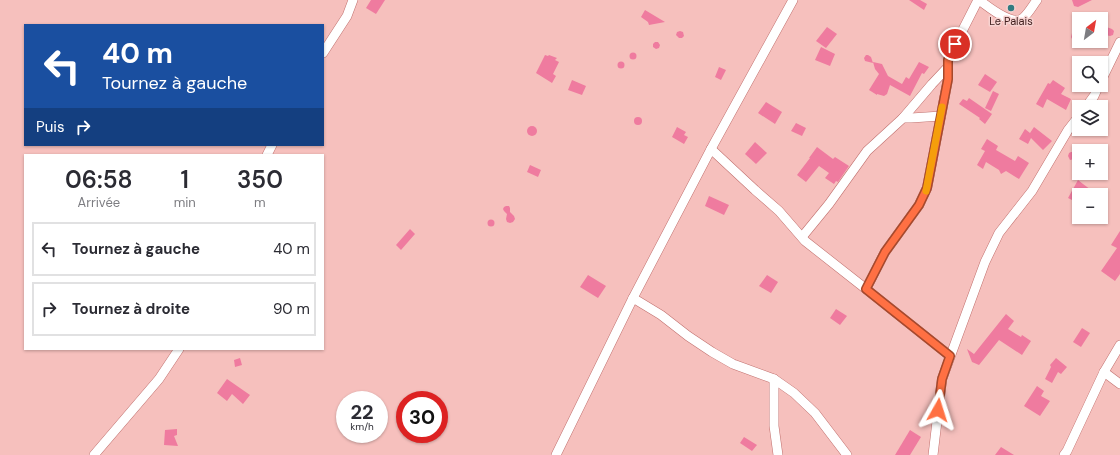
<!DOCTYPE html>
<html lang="fr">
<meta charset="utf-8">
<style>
:root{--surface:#fff;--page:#f7f7f7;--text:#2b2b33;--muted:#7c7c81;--line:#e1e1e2}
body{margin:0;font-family:"DM Sans",sans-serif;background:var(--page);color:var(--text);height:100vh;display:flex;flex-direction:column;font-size:15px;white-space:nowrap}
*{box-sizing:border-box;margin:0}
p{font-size:13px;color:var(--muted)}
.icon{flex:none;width:22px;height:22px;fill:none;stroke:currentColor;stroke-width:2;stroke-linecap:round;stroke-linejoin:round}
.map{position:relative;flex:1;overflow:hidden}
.sheet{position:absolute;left:24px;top:154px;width:300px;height:196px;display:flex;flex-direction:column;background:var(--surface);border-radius:0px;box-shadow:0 1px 3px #0004}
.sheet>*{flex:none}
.banner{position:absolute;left:24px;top:24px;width:300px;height:122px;border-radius:0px;box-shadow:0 1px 3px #0004;background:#1a4fa0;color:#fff;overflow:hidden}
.needle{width:26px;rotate:31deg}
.tools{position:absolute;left:1072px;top:12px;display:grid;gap:8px}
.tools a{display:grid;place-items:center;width:36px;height:36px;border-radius:0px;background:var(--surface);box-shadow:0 1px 3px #0004;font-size:20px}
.speed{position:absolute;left:336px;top:391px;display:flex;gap:8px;font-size:20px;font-weight:700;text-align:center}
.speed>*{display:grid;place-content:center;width:52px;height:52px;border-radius:50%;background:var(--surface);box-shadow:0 1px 3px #0004;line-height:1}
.speed small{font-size:10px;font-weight:400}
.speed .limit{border:6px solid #d22;background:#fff;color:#111}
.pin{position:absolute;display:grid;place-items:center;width:34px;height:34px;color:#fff;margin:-17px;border:2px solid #fff;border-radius:50%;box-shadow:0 1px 4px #0007}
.me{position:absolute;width:44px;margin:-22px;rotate:6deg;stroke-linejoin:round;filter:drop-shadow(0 0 3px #0008)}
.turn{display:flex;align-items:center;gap:14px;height:84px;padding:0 12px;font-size:18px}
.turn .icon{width:52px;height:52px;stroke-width:2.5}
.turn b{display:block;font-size:28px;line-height:34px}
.then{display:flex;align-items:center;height:38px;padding:0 12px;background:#0003;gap:8px;font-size:15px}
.eta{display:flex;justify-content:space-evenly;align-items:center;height:68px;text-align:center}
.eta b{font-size:24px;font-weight:600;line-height:28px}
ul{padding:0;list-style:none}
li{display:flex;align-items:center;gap:12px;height:54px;margin:0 8px 6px;padding:0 4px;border:2px solid var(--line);border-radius:0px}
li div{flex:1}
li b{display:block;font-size:15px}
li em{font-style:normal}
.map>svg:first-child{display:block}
.building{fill:#ef7b9f}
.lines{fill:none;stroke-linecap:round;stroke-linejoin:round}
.minor-casing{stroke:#c1706e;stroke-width:10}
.minor{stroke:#fff;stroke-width:9}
.route-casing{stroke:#a6492c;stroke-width:10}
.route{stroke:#ff7043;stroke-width:7}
.slow{stroke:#f59e0b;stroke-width:7}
.poi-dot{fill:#327b80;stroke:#f7d2d0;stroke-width:1.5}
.labels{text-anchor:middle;stroke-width:3;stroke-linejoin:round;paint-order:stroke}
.poi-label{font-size:11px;fill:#3f1e1d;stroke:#f7d2d0}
</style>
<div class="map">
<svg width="1120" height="455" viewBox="0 0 1120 455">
<rect width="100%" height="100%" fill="#f6c0bd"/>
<g class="building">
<path d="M371,0H385L376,14L366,8Z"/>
<path d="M909,0H920L927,4L924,10Z"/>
<path d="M1072,0H1092L1078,7L1074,6Z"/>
<path d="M645,10L665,22L649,25L648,22L641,17Z"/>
<path d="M1101,25L1112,29L1114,31L1113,35L1110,36L1101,34Z"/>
<path d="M827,27L837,34L826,48L816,41Z"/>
<path d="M680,31L683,32L684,36L682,38H679L676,35L677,32Z"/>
<path d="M1076,31L1079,34V42L1072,39L1071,37L1072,33Z"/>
<path d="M655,42H658L660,45L659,48L656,49L653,47V44Z"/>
<path d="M821,47L835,54L830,66L815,60Z"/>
<circle cx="633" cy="56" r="3.5"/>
<path d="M545,55L548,56L549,55L557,58L555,60L559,62L553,74L556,76L552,83L536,73Z"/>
<path d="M866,55H868L871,57L873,63L865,61L864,58Z"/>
<circle cx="621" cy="65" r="3.5"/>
<path d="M873,62L882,64L888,76L902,84L906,77L909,79L919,62L929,67L924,74L922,73L910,96L890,85L887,94L884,96L877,94V95L869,90L879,74L875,69Z"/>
<path d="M719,67L726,70L721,80L715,77Z"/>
<path d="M985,74L997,82L990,92L978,85Z"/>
<path d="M572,80L586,86L582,95L568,90Z"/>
<path d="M1053,80L1065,88L1061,94L1071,99L1066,110L1047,99L1043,108L1036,104L1048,83L1050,84Z"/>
<path d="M993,91L999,94L991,111L985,108Z"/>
<path d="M969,98L992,114L985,124L979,119L980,118L959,104L963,99L967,101Z"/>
<path d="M766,102L782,112L775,124L758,113Z"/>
<circle cx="638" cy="121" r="4"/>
<path d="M796,123L806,128L802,136L791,131Z"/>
<circle cx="532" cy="131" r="5"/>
<path d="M677,127L686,132L684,135L688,137L684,144L672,137Z"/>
<path d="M1034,127L1052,141L1043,150L1031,138L1028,144L1019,139L1025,129L1030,133Z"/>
<path d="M987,139L998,146L996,150L1015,161L1018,156L1029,163L1019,179L1006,171L1001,174L999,170L986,162L983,169L977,165L985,151L981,149Z"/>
<path d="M755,142L767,153L756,164L745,154Z"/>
<path d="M817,147L833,159L835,157L849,166L838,182L836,181L834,184L825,178L829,173L819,166L806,182L797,175L810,158H809Z"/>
<path d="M1071,152H1074L1075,154V157L1074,159L1070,160L1068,156L1069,153Z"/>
<path d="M530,165L541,170L538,177L527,172Z"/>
<path d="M1078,180L1083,184L1098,195H1078L1074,201L1068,198Z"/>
<path d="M709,196L729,205L724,215L705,206Z"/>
<path d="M506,206H509L510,208V212L514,216L515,219L513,222L510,223L507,222L506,219L507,214L504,211L503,209L504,207Z"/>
<circle cx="491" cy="223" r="3.5"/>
<path d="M410,229L415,234L401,250L396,245Z"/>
<path d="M1120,231V274L1115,281L1101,271L1117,248L1111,245Z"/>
<path d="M588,275L606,286L598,298L580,287Z"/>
<path d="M767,275L778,282L771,293L759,286Z"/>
<path d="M836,309L847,316L840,325L830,318Z"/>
<path d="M1006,314L1014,321L1008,329L1021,337L1022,335L1031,341L1022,355L999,340L979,365L972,362L967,349L974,354Z"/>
<path d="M1082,328L1090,333L1081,347L1073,342Z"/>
<path d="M240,358L242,365L235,367L234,360Z"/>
<path d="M1056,358L1067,367L1061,374L1058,372L1052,383L1045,379L1051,367L1050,365Z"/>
<path d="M227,379L250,395L243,404L232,394L227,401L217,393Z"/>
<path d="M1037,386L1044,391L1041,396L1050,401L1040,416L1024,406Z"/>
<path d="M177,429V435L174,436L178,446L164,445L165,430Z"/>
<path d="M910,430L921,437L910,455H895Z"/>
<path d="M744,437L757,445L752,451L740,443Z"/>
<path d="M1001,447L1014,455H995Z"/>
</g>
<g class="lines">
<g class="minor-casing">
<g id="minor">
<path d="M979,0C989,7 1012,27 1023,18C1029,13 1033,5 1037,0"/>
<path d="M323,53L347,16L353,0"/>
<path d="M1101,81L1120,42"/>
<path d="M1086,107L1094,96L1099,85"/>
<path d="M903,118L932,84L948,67"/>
<path d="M711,149L755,190L779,211L805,241L866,289"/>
<path d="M267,155L272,145"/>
<path d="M802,237L829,204L867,151L903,118H911L941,116"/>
<path d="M633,298L661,315L688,336L712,352L733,364L774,379L794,393L815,413L847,455"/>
<path d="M950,356L866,289L885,252L919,205L927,188L948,79V60L950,55L978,0"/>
<path d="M1104,372L1120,384"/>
<path d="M774,379V426L778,455"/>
<path d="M94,455L159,379L179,349"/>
<path d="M556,455L633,298L711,149L793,0"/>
<path d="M933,455L942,379L985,262L999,233L1032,191L1068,130L1079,116"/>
<path d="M1064,455L1067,451L1104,372L1120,345"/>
</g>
</g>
<use href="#minor" class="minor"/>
</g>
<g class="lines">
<g class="route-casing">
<path id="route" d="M938,410L942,379L950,356L866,289L885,252L919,205L927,188L948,79V60L955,44"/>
</g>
<use href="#route" class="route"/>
<path class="slow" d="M926,191L942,107"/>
</g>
<circle class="poi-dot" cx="1011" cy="8" r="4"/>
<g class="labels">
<g class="poi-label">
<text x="1011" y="25">Le Palais</text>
</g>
</g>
</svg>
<div class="tools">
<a><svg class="needle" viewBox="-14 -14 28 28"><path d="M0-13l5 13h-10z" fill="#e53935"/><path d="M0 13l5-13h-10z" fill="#7c7c81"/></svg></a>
<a><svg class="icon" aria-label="search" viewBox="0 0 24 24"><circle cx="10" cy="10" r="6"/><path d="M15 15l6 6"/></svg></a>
<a><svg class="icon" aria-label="layers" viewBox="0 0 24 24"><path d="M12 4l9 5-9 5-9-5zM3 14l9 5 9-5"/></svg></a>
<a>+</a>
<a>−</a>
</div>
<div class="speed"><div>22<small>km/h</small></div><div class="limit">30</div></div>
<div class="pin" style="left:955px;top:44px;background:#d93025"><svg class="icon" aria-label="arrive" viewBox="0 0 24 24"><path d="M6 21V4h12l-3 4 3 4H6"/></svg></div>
<svg class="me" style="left:938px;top:410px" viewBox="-20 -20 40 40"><path d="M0-17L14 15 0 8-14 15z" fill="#ff7043" stroke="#fff" stroke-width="4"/></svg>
<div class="banner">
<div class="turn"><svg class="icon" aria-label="left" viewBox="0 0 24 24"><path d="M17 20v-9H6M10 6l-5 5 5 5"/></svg><div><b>40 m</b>Tournez à gauche</div></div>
<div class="then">Puis<svg class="icon" aria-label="right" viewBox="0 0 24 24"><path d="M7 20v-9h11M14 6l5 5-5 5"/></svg></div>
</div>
<section class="sheet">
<div class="eta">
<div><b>06:58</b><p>Arrivée</p></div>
<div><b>1</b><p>min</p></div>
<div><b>350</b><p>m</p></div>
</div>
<ul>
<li><svg class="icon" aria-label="left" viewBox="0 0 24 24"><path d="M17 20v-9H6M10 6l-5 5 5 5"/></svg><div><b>Tournez à gauche</b></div><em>40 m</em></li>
<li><svg class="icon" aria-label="right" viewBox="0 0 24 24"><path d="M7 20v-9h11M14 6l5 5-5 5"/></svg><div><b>Tournez à droite</b></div><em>90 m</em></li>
</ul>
</section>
</div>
